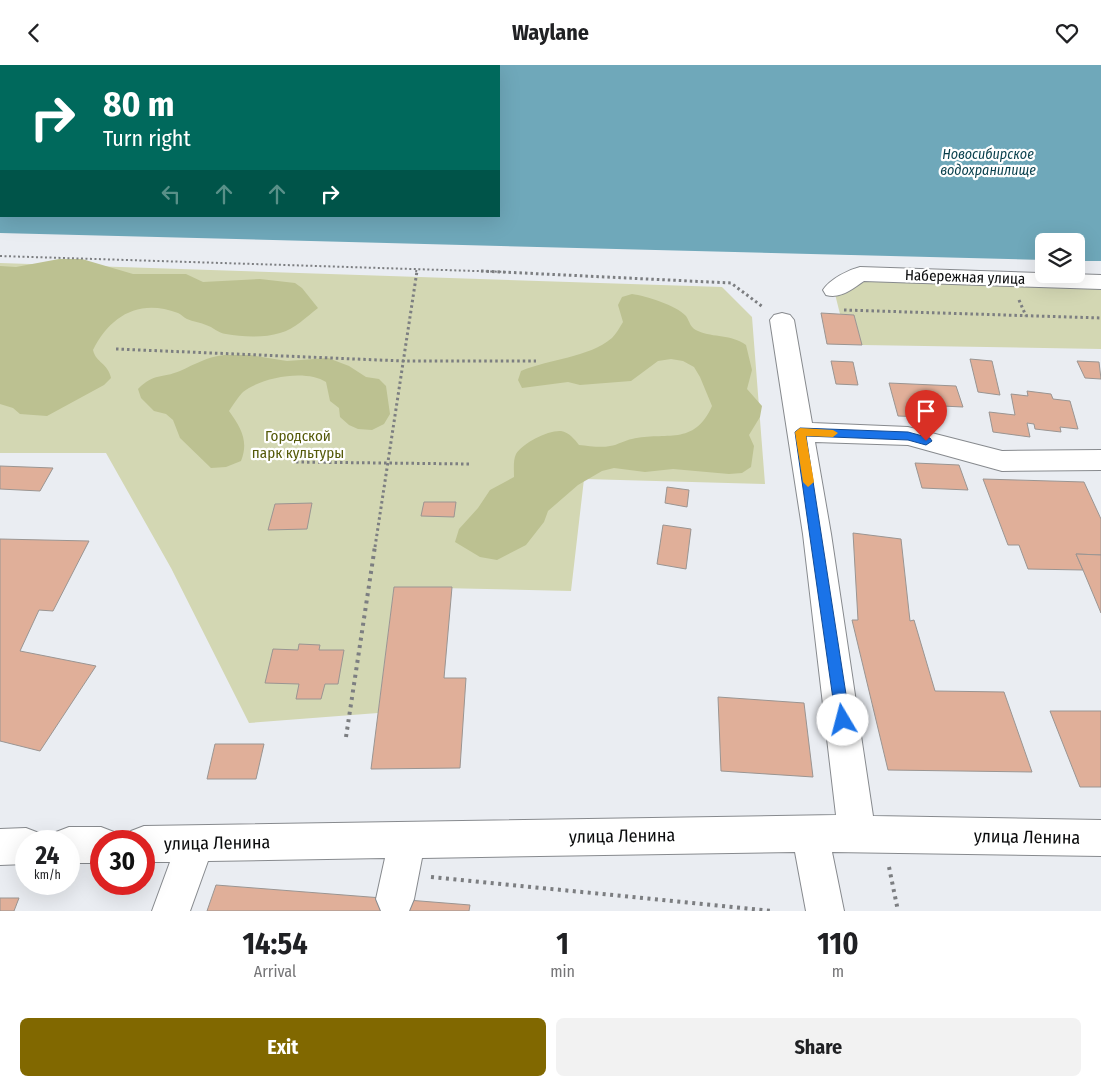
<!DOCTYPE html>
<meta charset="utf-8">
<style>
:root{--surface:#fff;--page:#f2f2f2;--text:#202124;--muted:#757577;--accent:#816800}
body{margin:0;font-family:"Fira Sans Condensed",sans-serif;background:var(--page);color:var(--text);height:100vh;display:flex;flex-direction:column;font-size:19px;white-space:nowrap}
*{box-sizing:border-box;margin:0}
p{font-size:16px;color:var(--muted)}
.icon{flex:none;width:28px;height:28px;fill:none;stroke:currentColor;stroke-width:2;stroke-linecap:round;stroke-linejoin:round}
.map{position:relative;height:846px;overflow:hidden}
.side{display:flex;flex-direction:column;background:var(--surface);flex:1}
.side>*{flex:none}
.hud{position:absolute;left:0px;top:0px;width:500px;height:152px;box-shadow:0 5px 20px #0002;background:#00695c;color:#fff;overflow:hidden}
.buttons{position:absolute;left:1035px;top:168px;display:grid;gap:10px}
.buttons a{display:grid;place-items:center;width:50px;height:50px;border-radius:8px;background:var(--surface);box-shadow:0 5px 20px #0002;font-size:25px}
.speed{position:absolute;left:15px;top:765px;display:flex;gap:10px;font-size:25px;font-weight:700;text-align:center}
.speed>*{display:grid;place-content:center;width:65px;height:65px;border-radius:50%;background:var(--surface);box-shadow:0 5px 20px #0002;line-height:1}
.speed small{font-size:12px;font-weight:400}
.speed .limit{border:8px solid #d22;background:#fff;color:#111}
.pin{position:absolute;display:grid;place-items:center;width:42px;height:42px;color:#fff;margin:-51px -21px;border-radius:50% 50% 50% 0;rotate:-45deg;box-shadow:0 0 5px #0007}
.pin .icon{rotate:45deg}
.me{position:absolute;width:55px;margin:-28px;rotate:352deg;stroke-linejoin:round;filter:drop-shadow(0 0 4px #0008)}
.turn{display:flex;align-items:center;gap:18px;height:105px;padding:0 20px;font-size:22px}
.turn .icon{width:65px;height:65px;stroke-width:2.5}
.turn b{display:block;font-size:35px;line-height:42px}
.lanes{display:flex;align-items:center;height:48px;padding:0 20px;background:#0003;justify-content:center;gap:25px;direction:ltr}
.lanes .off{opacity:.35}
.eta{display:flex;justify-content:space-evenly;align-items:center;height:85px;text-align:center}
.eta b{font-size:30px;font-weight:700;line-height:35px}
.primary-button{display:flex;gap:10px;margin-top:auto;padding:10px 20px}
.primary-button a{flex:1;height:58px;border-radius:8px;background:var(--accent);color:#fff;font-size:20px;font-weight:700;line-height:58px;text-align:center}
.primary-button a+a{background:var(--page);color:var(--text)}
header{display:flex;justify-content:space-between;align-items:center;height:65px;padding:0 20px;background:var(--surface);font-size:22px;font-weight:700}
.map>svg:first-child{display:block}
.green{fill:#d3d7b3}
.forest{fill:#bcc191}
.water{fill:#6fa8ba;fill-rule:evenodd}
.building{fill:#e0af99;stroke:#9a9592}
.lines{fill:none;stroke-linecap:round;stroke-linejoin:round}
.minor-casing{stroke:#878a8e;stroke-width:2}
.path-far2{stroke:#7c7e81;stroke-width:2;stroke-dasharray:2 2.5;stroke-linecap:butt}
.path-far1{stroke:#7c7e81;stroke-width:3;stroke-dasharray:2.5 3;stroke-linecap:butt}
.path{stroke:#7c7e81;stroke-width:4;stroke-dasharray:3 4.5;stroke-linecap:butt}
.minor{fill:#fff;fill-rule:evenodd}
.route{fill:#1a73e8;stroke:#114b97}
.slow{fill:#f59e0b}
.labels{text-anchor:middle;stroke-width:4.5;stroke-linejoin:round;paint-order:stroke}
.far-water-label{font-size:14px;font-style:italic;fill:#073e4b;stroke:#fff}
.street-label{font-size:15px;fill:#0b0c0d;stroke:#fff}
.park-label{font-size:15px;fill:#555a0a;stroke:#fff}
.near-street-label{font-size:18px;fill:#0b0c0d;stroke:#fff}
</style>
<header><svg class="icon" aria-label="back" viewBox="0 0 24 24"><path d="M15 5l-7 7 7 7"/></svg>Waylane<svg class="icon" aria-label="heart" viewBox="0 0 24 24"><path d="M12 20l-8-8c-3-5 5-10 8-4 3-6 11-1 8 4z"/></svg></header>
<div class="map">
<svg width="1101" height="846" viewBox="0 0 1101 846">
<rect width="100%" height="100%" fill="#eaedf2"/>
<g class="green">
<path d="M0,198L722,222L752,252L765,419L584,414L571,526L394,522L378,648L249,658L171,503L106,388H0Z"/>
<path d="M860,209L1101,217V284L862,280L854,250L840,249L834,225Z"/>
</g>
<g class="forest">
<path d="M59,194H82L133,209H186L203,217L260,214L295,218L302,223L318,243C306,252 295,264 280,268C264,273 242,272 226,269C218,268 213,262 206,260C200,257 193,257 187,254C184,253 181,249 178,248C139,233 110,251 93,285C96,298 108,298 111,313L104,320L47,351L20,349L13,343L0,339V201L16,202Z"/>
<path d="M632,229C646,231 676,240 686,251C690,257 690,263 698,266C714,273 731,269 746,280L752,305L747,324L762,341L760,352L749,370L754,381L751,402L742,408L729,409L673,404L645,407L614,403L602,406L578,420L548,446L544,457L526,480L497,495L480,492L455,477L459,464L478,443L490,425L514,412C514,405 513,395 516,389C523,378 548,365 561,366C569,367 575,375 579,380C589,381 601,383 610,381C618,380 625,375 632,374C666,366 694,382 712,341L700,312L694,302L683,296L671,294L658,296L631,316L580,320L568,317L522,323L518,315L521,306C549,294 588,293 612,273C616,269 620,262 623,257L618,240L622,232Z"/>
<path d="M224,290H250L287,296L328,293L349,301L366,312L379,314L386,321L390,349L384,359L372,365L358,364L349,360L340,352L339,343L330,336L326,317C306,304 262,312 243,327C238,332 233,340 229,346C241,363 249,376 241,396L226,402L211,403L180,373L173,355L166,349L154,346L141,333L138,324C155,307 161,314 180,306C195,299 207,292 224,290Z"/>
</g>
<path class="water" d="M0,0H1101V196H1076V176H1044V195L0,168ZM1,1H499V151H1Z"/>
<g class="building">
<path d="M821,248L854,250L862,280L827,279Z"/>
<path d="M970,294L992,296L1000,330L978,327Z"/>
<path d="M831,296L853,297L858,320L836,319Z"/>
<path d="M1077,296L1099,297L1101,314L1085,313Z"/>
<path d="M889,318L956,321L963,342L921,340L924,352L898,351Z"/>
<path d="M1027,326L1051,329L1053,334L1070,336L1078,364L1060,362L1061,367L1035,364L1034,359L1027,358L1030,372L993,367L989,347L1015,350L1011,329L1028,331Z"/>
<path d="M915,398L959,400L968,425L922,423Z"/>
<path d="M0,401L53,403L40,426L0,424Z"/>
<path d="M983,414L1084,417L1101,454V490L1076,489L1083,505L1028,504L1019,480H1008Z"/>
<path d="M667,422L689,425L687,442L665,438Z"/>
<path d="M424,437H456L454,452L421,451Z"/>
<path d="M312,438L307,464L268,465L275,439Z"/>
<path d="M663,460L691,464L686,504L657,499Z"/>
<path d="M853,468L901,474L910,556L914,555L935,626L1004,627L1032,707L888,705L852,555H858Z"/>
<path d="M0,474L89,476L53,546L39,545L20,586L96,601L40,686L0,676Z"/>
<path d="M1076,489L1101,490V548L1083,505Z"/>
<path d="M394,522H452L444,613H466L460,703L371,704Z"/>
<path d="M299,579L320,580L319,585H344L338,619H325L321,634H296L299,619L265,618L273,584L298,585Z"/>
<path d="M718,632L804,638L813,712L721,706Z"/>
<path d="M1050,646H1101V722H1080Z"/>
<path d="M215,679H264L256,714H207Z"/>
<path d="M216,820L395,834L470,840L469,846H207Z"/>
<path d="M0,833H19L14,846H0Z"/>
</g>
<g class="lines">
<g class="minor-casing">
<g id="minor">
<path d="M860,202L1101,210V224L864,216C852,224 841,234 826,230L823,225C830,214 848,205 860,202Z"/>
<path d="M782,248L790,250L794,255L812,358L908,362L1002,386L1101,385V405L1002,406L908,380L815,377L831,469L873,751L1101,755V791L832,787L844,846H806L795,787L422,793L414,834L409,846H381L376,834L385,793L208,796L190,846H152L170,797H144V776H127L131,766L144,761L836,750L803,469L770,255L774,250Z"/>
<path d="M69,762H101L114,767L118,776H101V798H69V776H52L56,767Z"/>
<path d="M26,763L39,768L42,776H26V799L0,800V764Z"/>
</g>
</g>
<g class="path-far2">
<path d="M0,191L507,207"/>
<path d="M416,207L417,203"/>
</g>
<g class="path-far1">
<path d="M481,206L731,218L763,242"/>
<path d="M1019,235L1026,251"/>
<path d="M844,245L1101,253"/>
<path d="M116,284L403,296H536"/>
<path d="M296,397L470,399"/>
<path d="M375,482L417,206"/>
</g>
<g class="path">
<path d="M346,672L375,481"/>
<path d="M889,802L898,846"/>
<path d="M431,812L773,846"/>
</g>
<use href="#minor" class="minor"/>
</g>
<path class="route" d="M800,363L908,367L930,373L932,376L926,380L908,375L806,371L850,655L848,660L843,662L838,660L836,655L795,367Z"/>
<path class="slow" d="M800,363L833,365L838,368L833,372L806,371L814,417L808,422L803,417L795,367Z"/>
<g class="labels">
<g class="far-water-label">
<text x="988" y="94">Новосибирское<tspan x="988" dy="16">водохранилище</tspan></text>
</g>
<g class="street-label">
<text transform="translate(965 212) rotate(2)" y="5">Набережная улица</text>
</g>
<g class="park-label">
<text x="298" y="376">Городской<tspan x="298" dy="17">парк культуры</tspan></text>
</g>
<g class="near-street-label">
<text transform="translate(622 771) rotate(-1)" y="6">улица Ленина</text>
<text transform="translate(1027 772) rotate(1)" y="6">улица Ленина</text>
<text transform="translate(217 778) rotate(-1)" y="6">улица Ленина</text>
</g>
</g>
</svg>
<div class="buttons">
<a><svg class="icon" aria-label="layers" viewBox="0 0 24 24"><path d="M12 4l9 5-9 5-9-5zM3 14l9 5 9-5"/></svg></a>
</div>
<div class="speed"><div>24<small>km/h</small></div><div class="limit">30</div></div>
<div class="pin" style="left:926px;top:376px;background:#d93025"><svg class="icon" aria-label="arrive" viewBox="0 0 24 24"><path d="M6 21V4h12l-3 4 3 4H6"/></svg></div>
<svg class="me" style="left:843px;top:655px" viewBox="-20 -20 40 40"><circle r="19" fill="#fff"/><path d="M0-13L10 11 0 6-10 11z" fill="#1a73e8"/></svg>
<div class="hud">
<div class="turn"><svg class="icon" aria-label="right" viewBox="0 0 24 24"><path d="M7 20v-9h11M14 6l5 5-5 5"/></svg><div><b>80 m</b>Turn right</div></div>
<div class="lanes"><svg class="icon off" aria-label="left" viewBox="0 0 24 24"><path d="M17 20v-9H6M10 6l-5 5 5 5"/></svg><svg class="icon off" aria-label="ahead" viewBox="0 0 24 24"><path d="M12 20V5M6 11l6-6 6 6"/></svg><svg class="icon off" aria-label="ahead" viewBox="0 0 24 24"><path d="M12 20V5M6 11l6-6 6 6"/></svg><svg class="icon" aria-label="right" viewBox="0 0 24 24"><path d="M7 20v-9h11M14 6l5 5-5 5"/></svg></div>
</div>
</div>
<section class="side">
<div class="eta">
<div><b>14:54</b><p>Arrival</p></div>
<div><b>1</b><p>min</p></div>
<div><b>110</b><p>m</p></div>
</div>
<div class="primary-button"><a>Exit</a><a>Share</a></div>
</section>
